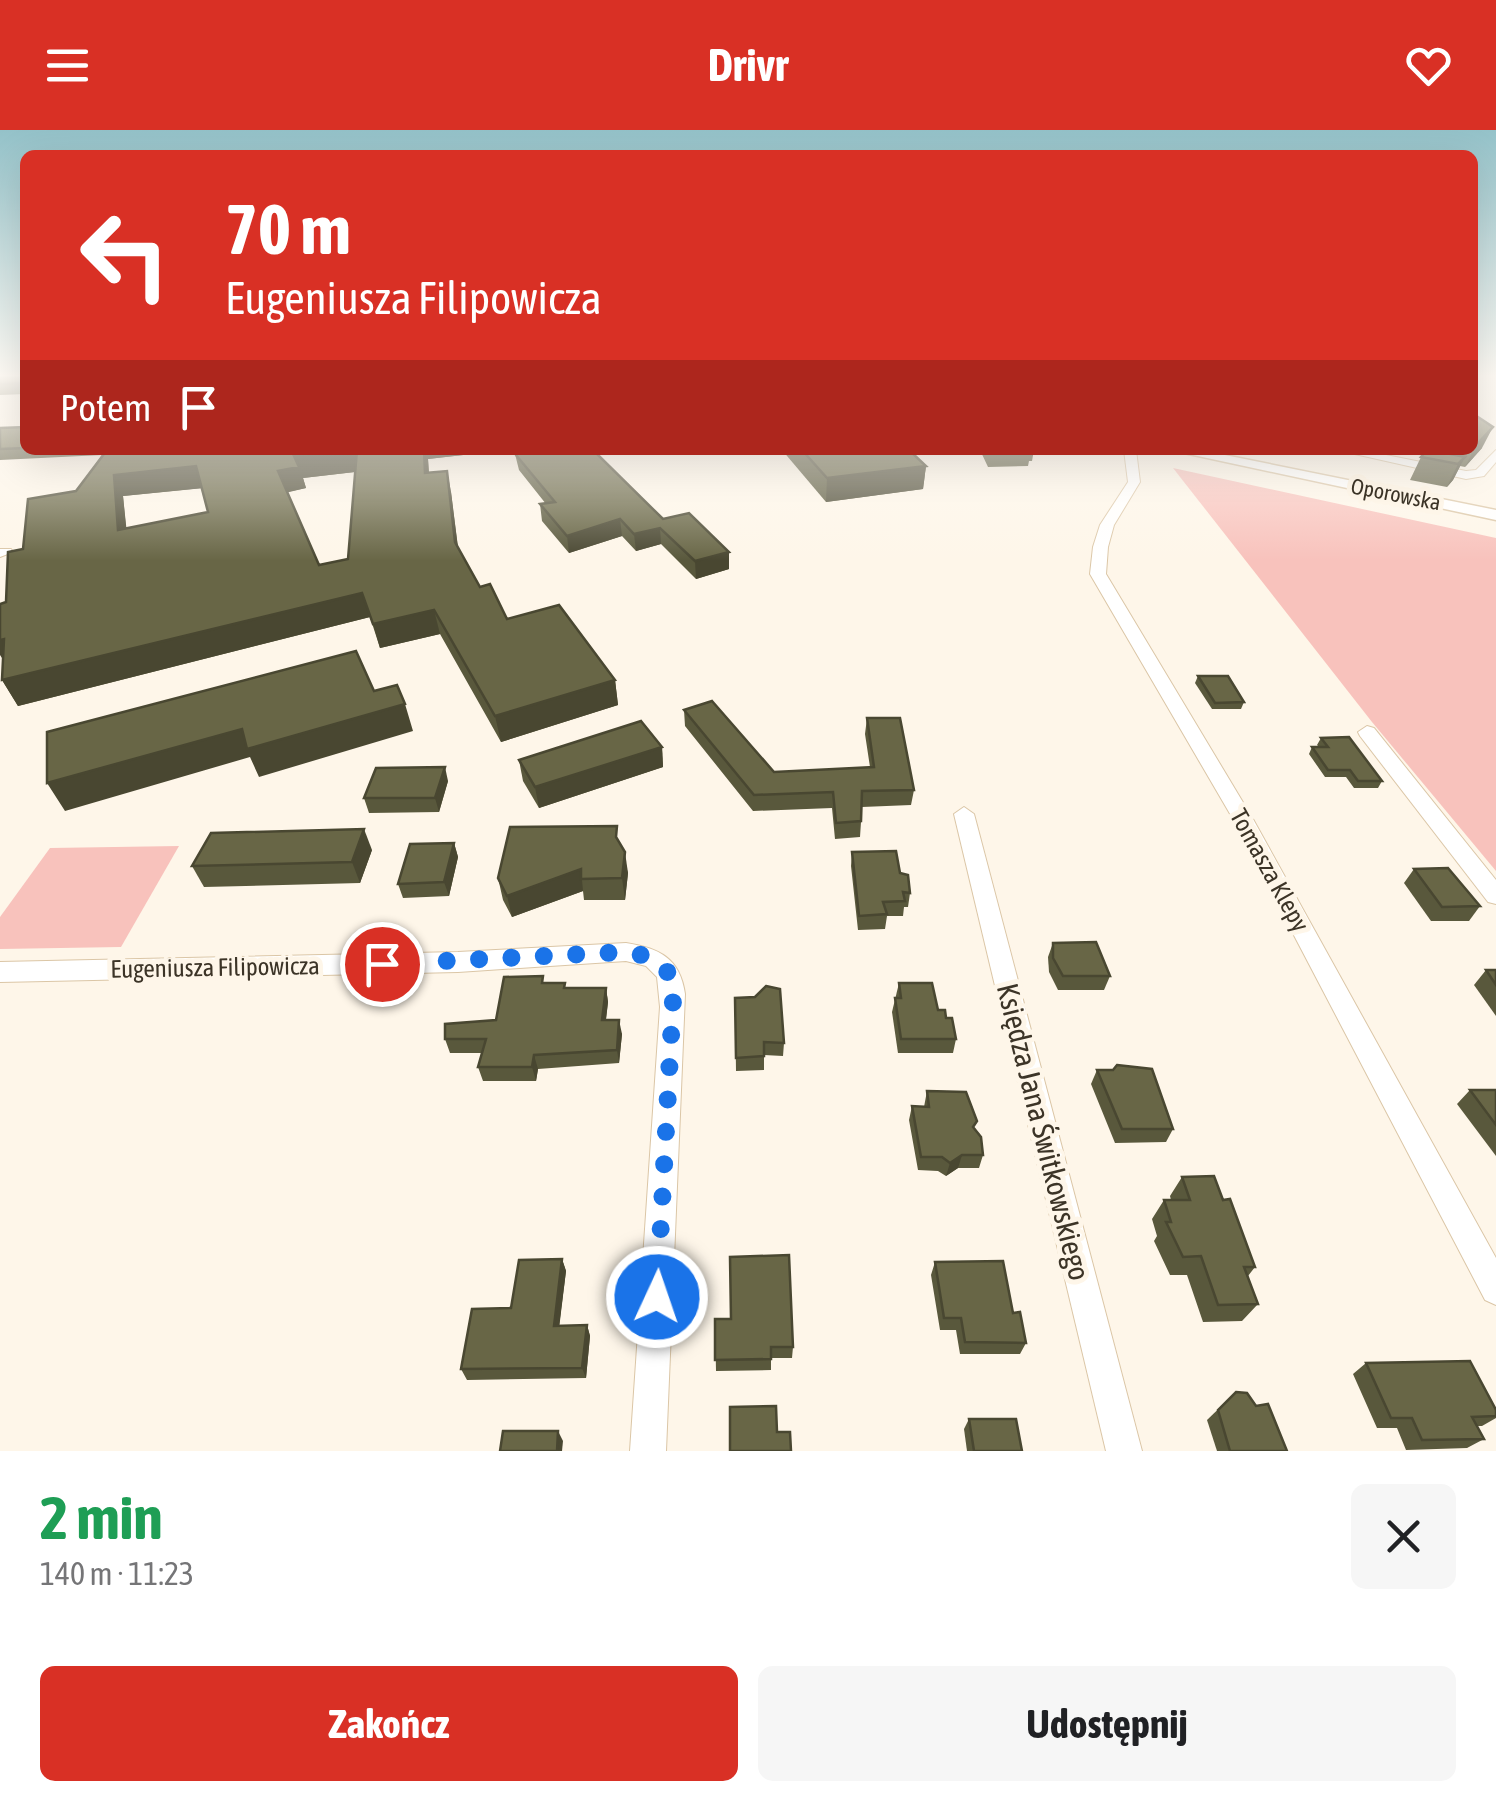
<!DOCTYPE html>
<html lang="pl">
<meta charset="utf-8">
<style>
:root{--surface:#fff;--page:#f6f6f6;--text:#202124;--muted:#757577;--accent:#d93025}
body{margin:0;font-family:"Asap Condensed",sans-serif;background:var(--page);color:var(--text);height:100vh;display:flex;flex-direction:column;font-size:38px;white-space:nowrap}
*{box-sizing:border-box;margin:0}
p{font-size:32px;color:var(--muted)}
.icon{flex:none;width:55px;height:55px;fill:none;stroke:currentColor;stroke-width:2;stroke-linecap:round;stroke-linejoin:round}
.map{position:relative;height:1321px;overflow:hidden}
.side{display:flex;flex-direction:column;background:var(--surface);flex:1}
.side>*{flex:none}
.top-card{position:absolute;left:20px;top:20px;width:1458px;height:305px;border-radius:15px;box-shadow:0 10px 40px #0002;background:#d93025;color:#fff;overflow:hidden}
.pin{position:absolute;display:grid;place-items:center;width:85px;height:85px;color:#fff;margin:-42px;border:5px solid #fff;border-radius:50%;box-shadow:0 2px 10px #0007}
.me{position:absolute;width:110px;margin:-55px;rotate:3deg;stroke-linejoin:round;filter:drop-shadow(0 0 8px #0008)}
.turn{display:flex;align-items:center;gap:35px;height:210px;padding:0 40px;font-size:45px}
.turn .icon{width:130px;height:130px;stroke-width:2.5}
.turn b{display:block;font-size:70px;line-height:85px}
.then{display:flex;align-items:center;height:95px;padding:0 40px;background:#0003;gap:20px;font-size:38px}
.round{display:grid;place-items:center;flex:none;width:105px;height:105px;border-radius:15px;background:var(--page)}
.overview{display:flex;align-items:center;justify-content:space-between;height:170px;padding:0 40px}
h1{font-size:60px;font-weight:700;line-height:75px;color:#1e9e55}
.cta{display:flex;gap:20px;margin-top:auto;padding:20px 40px}
.cta a{flex:1;height:115px;border-radius:15px;background:var(--accent);color:#fff;font-size:40px;font-weight:700;line-height:115px;text-align:center}
.cta a+a{background:var(--page);color:var(--text)}
header{display:flex;justify-content:space-between;align-items:center;height:130px;padding:0 40px;background:var(--accent);color:#fff;font-size:45px;font-weight:700}
.map>svg:first-child{display:block}
.green{fill:#f8c2bc}
.lines{fill:none;stroke-linecap:round;stroke-linejoin:round}
.minor-casing{stroke:#dbc6a6;stroke-width:2}
.tertiary-casing{stroke:#dbc6a6;stroke-width:3}
.minor{fill:#fff;fill-rule:evenodd}
.tertiary{fill:#fff;fill-rule:evenodd}
.wall{fill:#59583c;fill-rule:evenodd}
.shaded-wall{fill:#494731}
.building{fill:#686646;stroke:#494731;stroke-width:2.5;fill-rule:evenodd}
.route{stroke:#1a73e8;stroke-width:18;stroke-dasharray:0 32.4}
.labels{text-anchor:middle;stroke-width:10;stroke-linejoin:round;paint-order:stroke}
.far-street-label{font-size:22px;fill:#3c3427;stroke:#fef6e9}
.street-label{font-size:25px;fill:#3c3427;stroke:#fef6e9}
.near-street-label{font-size:30px;fill:#3c3427;stroke:#fef6e9}
</style>
<header><svg class="icon" aria-label="menu" viewBox="0 0 24 24"><path d="M4 6h16M4 12h16M4 18h16"/></svg>Drivr<svg class="icon" aria-label="heart" viewBox="0 0 24 24"><path d="M12 20l-8-8c-3-5 5-10 8-4 3-6 11-1 8 4z"/></svg></header>
<div class="map">
<svg width="1496" height="1321" viewBox="0 0 1496 1321">
<rect width="100%" height="100%" fill="#fef6e9"/>
<g class="green">
<path d="M1173,338L1496,408V741L1372,592Z"/>
<path d="M179,716L121,817L0,819V787L50,718Z"/>
</g>
<g class="lines">
<g class="minor-casing">
<g id="minor">
<path d="M1124,320H1136L1140,352L1114,395L1108,417L1106,444L1253,689L1496,1128V1175L1485,1170L1233,689L1090,444L1093,417L1100,395L1128,352Z"/>
<path d="M1337,320H1361L1466,341L1476,340L1496,320V332L1484,346L1466,349Z"/>
<path d="M0,419H11L13,422L0,427Z"/>
<path d="M1367,596L1374,598L1496,750V774L1488,772L1360,606L1358,602Z"/>
<path d="M964,677L974,684L1142,1321H1106L954,684Z"/>
<path d="M626,813C659,818 680,828 685,864L666,1321H630L660,877L657,847L646,836L626,831L458,842L0,852V832L458,822Z"/>
</g>
</g>
<g class="tertiary-casing">
<path id="tertiary" d="M1170,320H1200L1496,380V390Z"/>
</g>
<use href="#minor" class="minor"/>
<use href="#tertiary" class="tertiary"/>
</g>
<g class="wall">
<path d="M0,246H25V264L0,265Z"/>
<path d="M1472,283L1482,318L1465,337L1460,336L1453,350L1447,357L1410,350L1421,327L1427,320H1472Z"/>
<path d="M25,297V320H472V324L428,329L429,343L451,362L458,417L480,457L507,489L615,550L618,575L501,612L440,504L380,518L370,487L18,576L2,550L3,529L1,525L6,472L23,419L76,361L102,325L0,330V298ZM355,342L348,429L319,435L287,362L306,358L303,348ZM202,358L208,382L126,398L123,366Z"/>
<path d="M514,320H593L663,389L729,439L696,449L661,414L636,421L622,406L569,423L542,391L540,374H546L519,340Z"/>
<path d="M782,320H909L926,336L923,359L826,372Z"/>
<path d="M980,320H1034L1032,331H1029L1028,336L988,337Z"/>
<path d="M1198,546L1244,572L1241,579H1212L1195,553Z"/>
<path d="M684,580L774,642L870,637L865,604L867,588L914,660L911,675L862,677L860,707L835,709L832,678L753,681L685,596Z"/>
<path d="M1321,608L1382,651L1378,658H1354L1346,647H1325L1309,624L1312,617H1319L1317,615Z"/>
<path d="M662,617L663,637L539,678L523,651L519,630Z"/>
<path d="M448,651L439,682L369,683L364,668Z"/>
<path d="M619,712L628,743L625,770H584L583,761L512,787L503,770L498,748Z"/>
<path d="M454,713L458,727L449,766L403,768L398,754Z"/>
<path d="M372,720L360,753L204,757L192,736Z"/>
<path d="M852,722L900,743L910,763L908,777H904L903,786H887L885,799L858,800L851,736Z"/>
<path d="M1414,739L1480,776L1469,791H1431L1404,753Z"/>
<path d="M1053,813L1110,846L1104,860H1058L1049,842L1048,827Z"/>
<path d="M1486,840H1496V886L1474,855Z"/>
<path d="M544,853L566,858H606L608,872L606,890L622,904L619,933L538,939L536,951H483L478,937L482,923H450L445,909L496,890Z"/>
<path d="M899,853L938,880L946,888L956,909L953,923H898L892,882Z"/>
<path d="M735,868L784,913L783,926L764,925V940L736,941Z"/>
<path d="M1097,940L1173,999L1166,1012L1115,1013L1091,954Z"/>
<path d="M1470,960H1496V1026L1457,974Z"/>
<path d="M927,961L974,999L983,1025L979,1038H958L946,1046L938,1041L918,1040L909,990L912,976L924,977Z"/>
<path d="M1182,1047L1223,1070L1255,1137L1248,1146L1258,1174L1242,1191L1203,1192L1187,1145H1170L1154,1111L1157,1106L1152,1089L1164,1070H1171L1170,1066Z"/>
<path d="M562,1129L566,1141L559,1196L587,1195L590,1206L586,1248L467,1250L461,1239L511,1178Z"/>
<path d="M935,1132L1013,1183L1026,1213L1020,1224H960L956,1200H940L931,1145Z"/>
<path d="M715,1189L793,1217L792,1228H771V1240L716,1241Z"/>
<path d="M1366,1233L1496,1280V1288L1482,1296H1477L1484,1309L1467,1318L1406,1320L1397,1298H1377L1353,1244Z"/>
<path d="M1236,1262L1287,1321H1217L1207,1290Z"/>
<path d="M969,1289L1022,1321H967L964,1299Z"/>
</g>
<g class="shaded-wall">
<path d="M1493,297L1482,318L1465,337L1476,315Z"/>
<path d="M357,320L363,341L303,348L306,358L285,363L278,341L294,326Z"/>
<path d="M424,320H472V324L428,329L430,365L425,343Z"/>
<path d="M1465,327L1453,350L1447,357L1458,334Z"/>
<path d="M196,336L204,358L123,366L129,423L118,400L114,345Z"/>
<path d="M926,336L923,359L826,372L827,348Z"/>
<path d="M447,341L451,362L460,435L455,412Z"/>
<path d="M620,389L622,406L569,423L567,406Z"/>
<path d="M660,398L661,414L636,421L634,404Z"/>
<path d="M729,422V439L696,449L695,431Z"/>
<path d="M362,463L370,487L18,576L2,550Z"/>
<path d="M434,480L440,504L380,518L373,494Z"/>
<path d="M0,509H4L8,537L0,525Z"/>
<path d="M615,550L618,575L501,612L495,586Z"/>
<path d="M405,574L413,601L259,647L250,627L65,681L47,653L242,599Z"/>
<path d="M662,617L663,637L539,678L535,657Z"/>
<path d="M445,637L448,651L439,682L435,668Z"/>
<path d="M364,699L372,720L360,753L352,732Z"/>
<path d="M454,713L458,727L449,766L444,752Z"/>
<path d="M625,722L628,743L625,770L622,748Z"/>
<path d="M581,739L583,761L512,787L507,766Z"/>
<path d="M606,858L608,872L604,904L602,890Z"/>
<path d="M619,890L622,904L619,933L617,920Z"/>
<path d="M534,925L538,939L536,951L532,937Z"/>
<path d="M962,1025L958,1038L946,1046L950,1033Z"/>
<path d="M562,1129L566,1141L558,1207L554,1196Z"/>
<path d="M587,1195L590,1206L586,1248L582,1238Z"/>
<path d="M558,1301L563,1311L562,1321H557Z"/>
</g>
<g class="building">
<path d="M0,246H25V253L0,254Z"/>
<path d="M1472,283L1493,297L1476,315L1472,314Z"/>
<path d="M25,297V318L0,319V298Z"/>
<path d="M107,320H357L294,326L299,337L278,341L319,435L348,429L357,320H424L425,343L447,341L455,412L480,457L490,454L507,489L559,475L615,550L495,586L434,480L373,494L362,463L2,550L4,509L0,510V474L6,472L8,422L23,419L28,369L76,361ZM196,336L208,382L118,400L114,345Z"/>
<path d="M515,320H593L663,389L689,383L729,422L695,431L660,398L634,404L620,389L567,406L540,374L555,372L516,325Z"/>
<path d="M802,320H909L926,336L827,348Z"/>
<rect x="990" y="320" width="41" height="1"/>
<path d="M1427,320H1431L1465,327L1458,334L1421,327Z"/>
<path d="M356,521L374,561L397,555L405,574L247,619L242,599L47,653V602Z"/>
<path d="M1198,546H1228L1244,572L1215,573Z"/>
<path d="M712,571L774,642L874,637L867,588H900L914,660L862,661L861,691L836,693L833,662L754,665L684,580Z"/>
<path d="M641,591L662,617L535,657L519,630Z"/>
<path d="M1349,607L1382,651H1358L1350,640H1328L1312,617H1328L1321,608Z"/>
<path d="M445,637L435,668H364L376,638Z"/>
<path d="M617,696L616,707L625,722L622,748L581,749V739L507,766L498,748L510,697Z"/>
<path d="M364,699L352,732L192,736L211,703Z"/>
<path d="M454,713L444,752L398,754L410,714Z"/>
<path d="M896,721L900,743L908,745L910,763L903,762L905,771L883,772L887,784L859,786L852,722Z"/>
<path d="M1448,738L1480,776L1442,777L1414,739Z"/>
<path d="M1096,812L1110,846H1063L1053,828V813Z"/>
<path d="M1486,840H1496V855Z"/>
<path d="M543,846L542,853H565L564,858H606L602,890H619L617,920L534,925L532,937H478L486,909H445V894L496,890L504,847Z"/>
<path d="M899,853H932L938,880H945L946,888H952L956,909H901L895,868H901Z"/>
<path d="M766,856L780,859L784,913L764,912V926L736,928L735,868L755,867Z"/>
<path d="M1117,935L1152,939L1173,999H1122L1097,940H1113Z"/>
<path d="M1470,960H1496V995Z"/>
<path d="M927,961L966,962L977,991L973,997L981,1007L983,1025H962L950,1033L942,1027H921L912,976L929,977Z"/>
<path d="M1214,1046L1223,1070L1230,1069L1255,1137H1244L1258,1174L1218,1175L1201,1126L1183,1127L1166,1092H1171L1164,1070H1190L1182,1047Z"/>
<path d="M789,1125L793,1217H771V1229L715,1230V1189H731L730,1127Z"/>
<path d="M562,1129L554,1196L587,1195L582,1238L461,1239L472,1179L511,1178L519,1130Z"/>
<path d="M1003,1131L1013,1183L1020,1182L1026,1213L965,1212L961,1188H944L935,1132Z"/>
<path d="M1470,1231L1496,1280V1286L1472,1287L1484,1309L1422,1310L1412,1288H1391L1366,1233Z"/>
<path d="M1236,1262L1247,1263L1256,1276L1268,1274L1287,1321H1230L1218,1280Z"/>
<path d="M776,1276L777,1302H790L791,1321H730V1277Z"/>
<path d="M969,1289H1016L1022,1321H974Z"/>
<path d="M503,1301H558L557,1321H500Z"/>
</g>
<linearGradient id="sky" x2="0" y2="1"><stop stop-color="#94c2c9"/><stop offset="0.57" stop-color="#fffbf5"/><stop offset="1" stop-color="#fffbf5" stop-opacity="0"/></linearGradient>
<rect width="1496" height="431" fill="url(#sky)"/>
<g class="lines">
<path class="route" d="M382,834L626,822C649,825 662,831 674,852L657,1167"/>
</g>
<g class="labels">
<g class="far-street-label">
<text transform="translate(1396 364) rotate(11)" y="8">Oporowska</text>
</g>
<g class="street-label">
<text transform="translate(1270 740) rotate(61)" y="9">Tomasza Klepy</text>
<text transform="translate(215 837) rotate(-1)" y="9">Eugeniusza Filipowicza</text>
</g>
<g class="near-street-label">
<text transform="translate(1043 1002) rotate(76)" y="10">Księdza Jana Świtkowskiego</text>
</g>
</g>
</svg>
<div class="pin" style="left:382px;top:834px;background:#d93025"><svg class="icon" aria-label="arrive" viewBox="0 0 24 24"><path d="M6 21V4h12l-3 4 3 4H6"/></svg></div>
<svg class="me" style="left:657px;top:1167px" viewBox="-20 -20 40 40"><circle r="17" fill="#1a73e8" stroke="#fff" stroke-width="3"/><path d="M0-11L8 9 0 5-8 9z" fill="#fff"/></svg>
<div class="top-card">
<div class="turn"><svg class="icon" aria-label="left" viewBox="0 0 24 24"><path d="M17 20v-9H6M10 6l-5 5 5 5"/></svg><div><b>70 m</b>Eugeniusza Filipowicza</div></div>
<div class="then">Potem<svg class="icon" aria-label="arrive" viewBox="0 0 24 24"><path d="M6 21V4h12l-3 4 3 4H6"/></svg></div>
</div>
</div>
<section class="side">
<div class="overview"><div><h1>2 min</h1><p>140 m · 11:23</p></div><a class="round"><svg class="icon" aria-label="close" viewBox="0 0 24 24"><path d="M6 6l12 12M18 6L6 18"/></svg></a></div>
<div class="cta"><a>Zakończ</a><a>Udostępnij</a></div>
</section>
